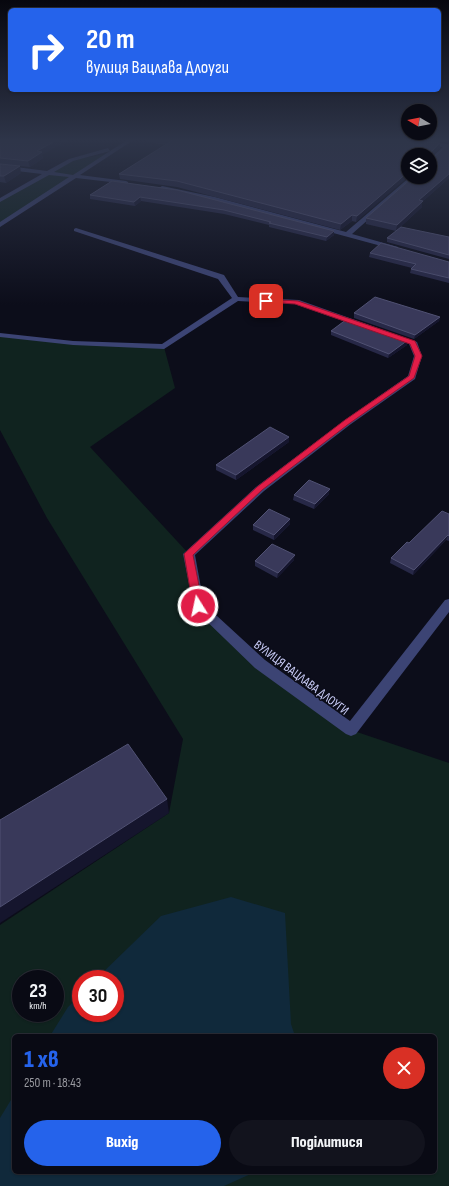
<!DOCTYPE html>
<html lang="uk">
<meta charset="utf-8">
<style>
:root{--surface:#090a14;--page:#12131d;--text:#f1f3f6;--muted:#999aa0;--line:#292b34;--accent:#2563eb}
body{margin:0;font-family:"Sofia Sans Condensed",sans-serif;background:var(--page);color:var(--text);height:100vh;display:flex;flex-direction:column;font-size:15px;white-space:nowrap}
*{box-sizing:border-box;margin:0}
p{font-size:13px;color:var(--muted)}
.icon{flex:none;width:22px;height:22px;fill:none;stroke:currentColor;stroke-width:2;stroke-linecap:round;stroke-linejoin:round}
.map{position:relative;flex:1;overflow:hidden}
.drawer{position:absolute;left:12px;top:1034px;width:425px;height:140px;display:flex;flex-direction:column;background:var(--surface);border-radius:6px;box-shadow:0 1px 3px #0004,0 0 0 1px var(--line)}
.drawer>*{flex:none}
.hud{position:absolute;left:8px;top:8px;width:433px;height:84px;border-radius:6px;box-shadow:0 1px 3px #0004,0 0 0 1px var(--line);background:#2563eb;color:#fff;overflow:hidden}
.needle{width:26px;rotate:280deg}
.fabs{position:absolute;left:401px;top:104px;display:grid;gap:8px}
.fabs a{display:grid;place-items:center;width:36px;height:36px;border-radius:50%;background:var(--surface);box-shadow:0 1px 3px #0004,0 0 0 1px var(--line);font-size:20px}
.speed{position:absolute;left:12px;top:970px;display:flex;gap:8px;font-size:20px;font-weight:700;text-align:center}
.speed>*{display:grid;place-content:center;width:52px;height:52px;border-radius:50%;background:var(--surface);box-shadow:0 1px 3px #0004,0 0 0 1px var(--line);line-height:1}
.speed small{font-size:10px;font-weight:400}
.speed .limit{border:6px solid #d22;background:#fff;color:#111}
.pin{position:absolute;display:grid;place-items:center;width:34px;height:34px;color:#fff;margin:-17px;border-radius:8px;box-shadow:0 2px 6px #0006}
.me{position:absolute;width:44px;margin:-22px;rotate:350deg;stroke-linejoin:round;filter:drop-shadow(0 0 3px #0008)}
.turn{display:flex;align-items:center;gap:14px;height:84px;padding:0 12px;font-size:18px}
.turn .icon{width:52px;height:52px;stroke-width:2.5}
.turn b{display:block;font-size:28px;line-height:34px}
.round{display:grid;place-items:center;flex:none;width:42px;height:42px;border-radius:21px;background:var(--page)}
.summary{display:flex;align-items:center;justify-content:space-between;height:68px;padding:0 12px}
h1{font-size:24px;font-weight:800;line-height:30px;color:var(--accent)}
.primary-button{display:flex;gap:8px;margin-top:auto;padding:8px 12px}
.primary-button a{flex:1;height:46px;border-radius:24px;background:var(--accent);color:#fff;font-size:16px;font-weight:800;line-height:46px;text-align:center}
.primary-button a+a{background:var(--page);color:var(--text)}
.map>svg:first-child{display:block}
.green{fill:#10231f;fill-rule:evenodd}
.water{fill:#10293b}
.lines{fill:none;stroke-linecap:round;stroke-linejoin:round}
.minor{fill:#3c4474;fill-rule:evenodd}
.wall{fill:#272847;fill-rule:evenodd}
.shaded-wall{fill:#15152d}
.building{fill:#39395a;stroke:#505173}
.route{fill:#e11d48;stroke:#92132f}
.labels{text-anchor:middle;stroke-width:3;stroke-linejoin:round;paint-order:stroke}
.street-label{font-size:13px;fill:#cbcefa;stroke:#0c0d1a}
</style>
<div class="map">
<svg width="449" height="1186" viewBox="0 0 449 1186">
<rect width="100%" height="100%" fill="#0c0d1a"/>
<g class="green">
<path d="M108,154L0,225V200L71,160Z"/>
<path d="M0,335L73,343L164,347L175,388L90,447L189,554L198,606L351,730L449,763V1186H0V925L169,813L183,739L47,518L0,430ZM21,979H55V1013H21ZM81,979H115V1013H81ZM14,1036H435V1172H14Z"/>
</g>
<g class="water">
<path d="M231,897L285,913L291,1024L295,1036H50L68,1007L81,994V1013H115V979H96L161,916Z"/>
<path d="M14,1095V1172H255L224,1186H0V1118Z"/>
</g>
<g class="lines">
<g class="minor">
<path d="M129,139H135L80,175L126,181L128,182V184L76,178L0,227V222L69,177L49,175L0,202V198L42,174L0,169V165L47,171L69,159L108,148L110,151ZM110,151L73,175L54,172L73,161Z"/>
<path d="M424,142L447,144L449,147L430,164V159L443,147L422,145Z"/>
<path d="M410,177H416L352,234L398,247V249L396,250L212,200L159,188L162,186L215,197L346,232Z"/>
<path d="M76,228L224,275L238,297L299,300L417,342L422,356L415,379L351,424L264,491L195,555L204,604L265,660L350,721L445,600L449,599V612L356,734L351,736L346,734L255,668L194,609L183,554L256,487L345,420L408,376L414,356L409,344L295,304L238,301L164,349L73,345L0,337V333L73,341L162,344L232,298L218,279L74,231V229Z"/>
</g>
</g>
<g class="wall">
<path d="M0,139L42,155L43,158L30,167L0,164Z"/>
<path d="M147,139H449V178L422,202V207L396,231L366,224V218L430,177L408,155L356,222L352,221L340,230L177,187L120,179L119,174L166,145L148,142ZM414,140L447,142L449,145L431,160L430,157L440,148Z"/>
<path d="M0,164L21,173L6,183L0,182Z"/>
<path d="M112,181L334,235L326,241L269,227V225L224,214L141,201L135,206L90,199V195Z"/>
<path d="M449,237V259L387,242V238Z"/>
<path d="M370,253L449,262V283L410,273L411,269L412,268L369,257Z"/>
<path d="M354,313L440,317L439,321L414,339L354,318Z"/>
<path d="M331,331L407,345L388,358L331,335Z"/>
<path d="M289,442L236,480L216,470V465Z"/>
<path d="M329,494L314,509L293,500L294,495Z"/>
<path d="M449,514V541L446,540L413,575L390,563L391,558Z"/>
<path d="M290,519V524L274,540L253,530V525Z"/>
<path d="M294,560L277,578L255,566V561Z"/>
</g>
<g class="shaded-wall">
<path d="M59,139H70L42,155L43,158L30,167L28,161L37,151Z"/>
<path d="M440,143V148L430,157V153Z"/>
<path d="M20,166L21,173L6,183L4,176Z"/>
<path d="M408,172V177L356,222L357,216Z"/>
<path d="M449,174V178L422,202V207L396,231L397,225L419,200Z"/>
<path d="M140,197L141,201L135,206L134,202Z"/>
<path d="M352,215V221L340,230L341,224Z"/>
<path d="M334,231V235L326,241L327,237Z"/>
<path d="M440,317L439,321L414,339L415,335Z"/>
<path d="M408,340L407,345L388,358L389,354Z"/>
<path d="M289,437V442L236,480V475Z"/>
<path d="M330,489L329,494L314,509L315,504Z"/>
<path d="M290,519V524L274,540V535Z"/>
<path d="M448,535L446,540L413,575L414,570Z"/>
<path d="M295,555L294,560L277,578L278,573Z"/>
<path d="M167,799L169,813L0,923V907Z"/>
</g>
<g class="building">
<path d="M0,139H59L37,151L42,152L28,161L0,158Z"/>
<path d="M160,139H397L440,143L430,153L431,160L449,144V174L419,200L423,201L397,225L366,218L413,177H430V155H408V172L357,216L352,215L341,224L177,181L119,174L173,140Z"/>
<path d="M0,164L20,166L4,176H0Z"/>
<path d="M112,181L177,190L334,231L327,237L269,223L271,222L224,210L140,197L134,202L90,195Z"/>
<path d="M401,227L449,237V255L387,238Z"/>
<path d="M381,243L449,262V278L411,269L416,264L370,253Z"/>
<path d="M375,297L440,317L415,335L354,313Z"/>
<path d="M347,319L408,340L389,354L331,331Z"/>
<path d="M270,427L289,437L236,475L216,465Z"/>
<path d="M309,480L330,489L315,504L294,495Z"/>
<path d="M269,509L290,519L274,535L253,525Z"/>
<path d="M442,511L449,514V536L448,535L414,570L391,558L407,542L409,543Z"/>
<path d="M272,544L295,555L278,573L255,561Z"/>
<path d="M128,744L167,799L0,907V820Z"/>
</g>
<linearGradient id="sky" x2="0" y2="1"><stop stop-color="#07070e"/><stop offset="0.46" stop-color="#2e3549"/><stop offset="1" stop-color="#2e3549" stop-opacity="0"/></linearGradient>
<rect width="449" height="305" fill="url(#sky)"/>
<path class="route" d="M264,299L298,301L415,341L422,356L414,378L350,423L262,490L193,555L203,606L198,609L193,606L184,554L186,552L257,487L345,420L409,376L415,356L410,344L295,304L266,302Z"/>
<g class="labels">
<g class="street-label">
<text transform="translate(302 677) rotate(37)" y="5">ВУЛИЦЯ ВАЦЛАВА ДЛОУГИ</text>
</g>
</g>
</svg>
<div class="fabs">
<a><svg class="needle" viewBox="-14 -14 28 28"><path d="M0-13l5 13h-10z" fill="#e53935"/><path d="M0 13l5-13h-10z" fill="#999aa0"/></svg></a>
<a><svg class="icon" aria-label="layers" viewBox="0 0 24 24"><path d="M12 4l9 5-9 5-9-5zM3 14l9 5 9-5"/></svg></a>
</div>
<div class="speed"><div>23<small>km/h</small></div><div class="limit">30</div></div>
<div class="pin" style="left:266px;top:301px;background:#d93025"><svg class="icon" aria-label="arrive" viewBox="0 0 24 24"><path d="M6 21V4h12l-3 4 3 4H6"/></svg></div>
<svg class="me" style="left:198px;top:606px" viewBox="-20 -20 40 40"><circle r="17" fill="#e11d48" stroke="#fff" stroke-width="3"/><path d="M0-11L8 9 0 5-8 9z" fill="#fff"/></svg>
<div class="hud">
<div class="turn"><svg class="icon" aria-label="right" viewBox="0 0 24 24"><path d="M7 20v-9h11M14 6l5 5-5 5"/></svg><div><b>20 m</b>вулиця Вацлава Длоуги</div></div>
</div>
<section class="drawer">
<div class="summary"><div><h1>1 хв</h1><p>250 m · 18:43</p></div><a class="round" style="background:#d93025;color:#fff"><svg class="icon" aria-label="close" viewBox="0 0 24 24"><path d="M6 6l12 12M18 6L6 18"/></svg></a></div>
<div class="primary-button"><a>Вихід</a><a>Поділитися</a></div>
</section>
</div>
